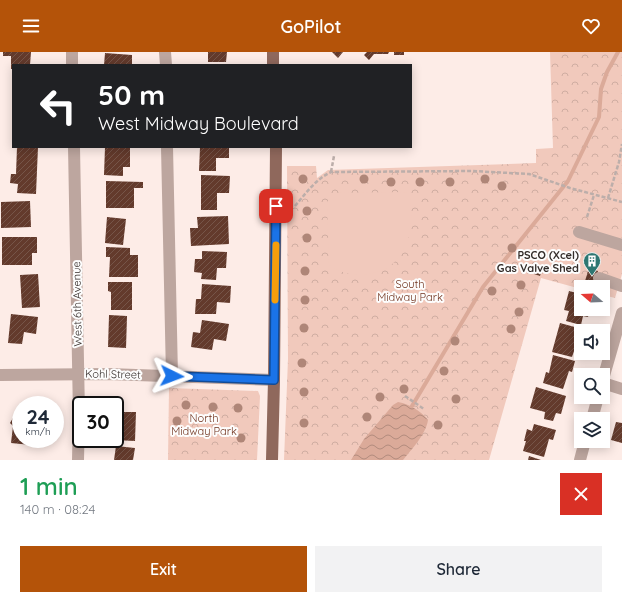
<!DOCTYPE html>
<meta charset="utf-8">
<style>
:root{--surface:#fff;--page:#f2f2f3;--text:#1f2937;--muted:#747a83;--accent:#b45309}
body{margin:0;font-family:Quicksand,sans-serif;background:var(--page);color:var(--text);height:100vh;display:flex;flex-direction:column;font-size:15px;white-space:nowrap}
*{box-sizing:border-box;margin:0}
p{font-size:13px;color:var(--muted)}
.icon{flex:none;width:22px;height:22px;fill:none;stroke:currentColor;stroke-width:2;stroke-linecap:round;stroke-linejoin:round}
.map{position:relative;height:408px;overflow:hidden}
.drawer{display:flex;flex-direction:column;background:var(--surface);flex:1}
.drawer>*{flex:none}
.hud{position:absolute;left:12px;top:12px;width:400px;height:84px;border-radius:0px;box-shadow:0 2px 10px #0003;background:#202124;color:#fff;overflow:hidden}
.needle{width:26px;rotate:289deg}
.controls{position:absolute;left:574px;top:228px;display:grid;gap:8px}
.controls a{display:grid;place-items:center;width:36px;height:36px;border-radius:0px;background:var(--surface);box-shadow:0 2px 10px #0003;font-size:20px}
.speed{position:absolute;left:12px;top:344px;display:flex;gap:8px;font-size:20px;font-weight:700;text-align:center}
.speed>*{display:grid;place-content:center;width:52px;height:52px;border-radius:50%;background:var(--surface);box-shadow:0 2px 10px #0003;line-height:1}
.speed small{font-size:10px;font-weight:400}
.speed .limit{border:2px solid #111;border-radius:6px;background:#fff;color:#111}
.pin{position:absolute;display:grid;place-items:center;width:34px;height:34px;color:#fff;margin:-17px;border-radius:8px;box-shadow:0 2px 6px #0006}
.me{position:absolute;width:44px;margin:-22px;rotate:93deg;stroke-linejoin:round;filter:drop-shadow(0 0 3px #0008)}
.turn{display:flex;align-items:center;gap:14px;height:84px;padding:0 20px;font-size:18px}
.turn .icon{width:52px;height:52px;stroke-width:2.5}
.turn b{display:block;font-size:28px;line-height:34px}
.round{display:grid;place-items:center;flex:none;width:42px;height:42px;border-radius:0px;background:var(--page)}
.head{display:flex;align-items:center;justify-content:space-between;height:68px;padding:0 20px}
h1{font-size:24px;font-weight:600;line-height:30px;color:#1e9e55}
.primary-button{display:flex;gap:8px;margin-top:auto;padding:8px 20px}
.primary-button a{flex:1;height:46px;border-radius:0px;background:var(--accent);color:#fff;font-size:16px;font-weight:600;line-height:46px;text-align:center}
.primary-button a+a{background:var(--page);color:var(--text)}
header{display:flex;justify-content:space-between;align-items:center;height:52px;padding:0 20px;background:var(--accent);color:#fff;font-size:18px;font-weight:600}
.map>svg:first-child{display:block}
.park{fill:url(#park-crowns)}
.garden{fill:#f1c9bc}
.water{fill:url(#water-waves)}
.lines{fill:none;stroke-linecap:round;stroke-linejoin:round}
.stream{stroke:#dbaa99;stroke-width:4}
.building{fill:url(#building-hatch)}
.path{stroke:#bcaeaa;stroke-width:2.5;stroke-dasharray:4 2;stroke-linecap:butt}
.minor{stroke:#bda69f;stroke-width:12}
.major{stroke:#8f685c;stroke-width:12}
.tree{fill:#af8678}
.route-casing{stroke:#114b97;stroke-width:10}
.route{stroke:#1a73e8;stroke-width:7}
.slow{stroke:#f59e0b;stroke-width:7}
.labels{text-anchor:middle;stroke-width:4;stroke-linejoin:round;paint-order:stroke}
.poi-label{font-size:11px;font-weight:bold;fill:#342d2a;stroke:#fdfdfd;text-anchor:end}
.park-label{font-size:11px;fill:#70321d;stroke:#fdfdfd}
.street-label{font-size:11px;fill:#342d2a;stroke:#fdfdfd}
</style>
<header><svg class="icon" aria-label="menu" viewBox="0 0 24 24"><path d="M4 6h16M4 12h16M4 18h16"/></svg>GoPilot<svg class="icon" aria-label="heart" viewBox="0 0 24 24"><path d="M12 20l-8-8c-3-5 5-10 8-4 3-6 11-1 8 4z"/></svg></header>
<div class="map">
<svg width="622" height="408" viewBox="0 0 622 408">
<defs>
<pattern id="park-crowns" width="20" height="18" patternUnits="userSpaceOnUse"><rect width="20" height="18" fill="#f1c9bc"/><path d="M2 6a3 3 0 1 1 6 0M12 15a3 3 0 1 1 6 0" fill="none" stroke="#cfada2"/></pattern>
<pattern id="water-waves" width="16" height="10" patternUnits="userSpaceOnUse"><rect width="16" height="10" fill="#dbaa99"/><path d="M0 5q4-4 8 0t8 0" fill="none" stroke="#b28b7d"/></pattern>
<pattern id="building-hatch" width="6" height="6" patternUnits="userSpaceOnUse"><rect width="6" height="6" fill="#633a2c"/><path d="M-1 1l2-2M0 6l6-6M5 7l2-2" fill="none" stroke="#765549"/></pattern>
</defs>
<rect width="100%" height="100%" fill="#fdece7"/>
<g class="park">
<path d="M550,0H622V222L615,246L603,243V235H581V237L541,226L489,408H284L288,307L287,114H316L317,126L328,118L536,111V97L553,96Z"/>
<path d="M169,336L258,339L260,344L257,408H168Z"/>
</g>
<path class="garden" d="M410,140C410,150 412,161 411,171C410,187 401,208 387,216C382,219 375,220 369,222C356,225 340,221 329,213L327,150L335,141Z"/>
<path class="water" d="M398,350C410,352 421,359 428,368C426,382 412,397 403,408H351L364,387L393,353Z"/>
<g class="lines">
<path class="stream" d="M412,354L483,235L568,129L599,65L601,37L607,20L618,0"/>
</g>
<g class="building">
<path d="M3,0H31L30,13H13V17H11V4H3Z"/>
<path d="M208,0H227L226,10H208Z"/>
<path d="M332,0H343L338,6Z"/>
<path d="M367,0H389L388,2H374L369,8L364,3Z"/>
<rect x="394" y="0" width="10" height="3"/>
<path d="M105,1L132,3V13H104Z"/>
<path d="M17,95H38L36,142L17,141L18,132L10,131L11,122H16Z"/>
<path d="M105,95H130V115H123V124L104,123Z"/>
<path d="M200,95H229V106H216V119H199Z"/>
<path d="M201,123L230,124L229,141H217V158H201Z"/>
<path d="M106,129L143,130V136H134V156H106Z"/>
<path d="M30,149L31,175L1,176V150Z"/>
<path d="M228,164L229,192L191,194L190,176H198L197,165Z"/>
<path d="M107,165L126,167L123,193L105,191Z"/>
<path d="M2,185H37V201H32V213H2Z"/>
<path d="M106,195L130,196V203H138V225H109L110,205H106Z"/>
<path d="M202,199L227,200L226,216H217L216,228L201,227L202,221L194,220L195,207H202Z"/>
<path d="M534,215L542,217L540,224L534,222L535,220H533Z"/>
<path d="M589,216L598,219L594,232L585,229Z"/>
<path d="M38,222L40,255L22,256L20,223Z"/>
<path d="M108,230H132V258H111V240L108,239Z"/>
<path d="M202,232L231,234L230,251L217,250L216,262H195L196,247H201Z"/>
<path d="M569,239L581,242V257H590L588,265L583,264L581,273L566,269L569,259L564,258Z"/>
<path d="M11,262L38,265L36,282L24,280L22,292L8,291Z"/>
<path d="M109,263L127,264L126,296L108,295Z"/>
<path d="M202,268L229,272L226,289L214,287L212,298L191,295L193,280L200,281Z"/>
<path d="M560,271L582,277L579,289H581L579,297L575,296L572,305L552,300Z"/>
<path d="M553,303L575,309L572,320L569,319L563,337L543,331L546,320L549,321Z"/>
<path d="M536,335L566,344L561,362L556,361L553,369L544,367L545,360L530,356Z"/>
<path d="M17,359L21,363V387H42L41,394L11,391L13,374L10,371Z"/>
<path d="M116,360H136L135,389L115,388Z"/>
<path d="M616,370L622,371V391L611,388Z"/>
<path d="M534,372L556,378L553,388L549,387L544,405L523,399L526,389H524L527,377L532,379Z"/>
<path d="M116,394L135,396L133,408H114Z"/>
<path d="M529,404L541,408H528Z"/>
</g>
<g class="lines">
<g class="path">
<path d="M331,120L334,104"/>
<path d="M608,146L619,110L622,92"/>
<path d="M295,154C306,141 316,127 331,120L472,119L529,122L570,136L622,150"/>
<path d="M587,165L594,143"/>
<path d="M405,344L424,357"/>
</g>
<g class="minor">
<path d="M72,0V13"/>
<path d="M165,0L166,13"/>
<path d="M74,95L79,363L78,408"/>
<path d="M167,95L172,324"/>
<path d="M579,180L622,193"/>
<path d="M599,226L622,234"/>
<path d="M0,323L108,322L274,328"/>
<path d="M603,327L622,261"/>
<path d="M603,331L622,337"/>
<path d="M592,367L598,345"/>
<path d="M580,408L585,389"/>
</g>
<g class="major">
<path d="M273,0V13"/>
<path d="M272,408L274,328L276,95"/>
</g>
</g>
<g class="tree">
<circle cx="303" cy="127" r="4.5"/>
<circle cx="364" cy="127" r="4.5"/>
<circle cx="485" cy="127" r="4.5"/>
<circle cx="391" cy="130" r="4.5"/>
<circle cx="420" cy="130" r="4.5"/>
<circle cx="450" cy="130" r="4.5"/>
<circle cx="502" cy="134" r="4.5"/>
<circle cx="307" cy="159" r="4.5"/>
<circle cx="307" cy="186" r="4.5"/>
<circle cx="512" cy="196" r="4.5"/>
<circle cx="305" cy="219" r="4.5"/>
<circle cx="521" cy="233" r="4.5"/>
<circle cx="492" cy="239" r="4.5"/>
<circle cx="305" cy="248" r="4.5"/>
<circle cx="519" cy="260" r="4.5"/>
<circle cx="304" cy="276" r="4.5"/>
<circle cx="511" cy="277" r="4.5"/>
<circle cx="455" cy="289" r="4.5"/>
<circle cx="302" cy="311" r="4.5"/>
<circle cx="444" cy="319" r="4.5"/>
<circle cx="404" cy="337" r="4.5"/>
<circle cx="304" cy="340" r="4.5"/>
<circle cx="380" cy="345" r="4.5"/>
<circle cx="456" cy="347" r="4.5"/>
<circle cx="186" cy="353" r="4.5"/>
<circle cx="213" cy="355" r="4.5"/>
<circle cx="238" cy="356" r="4.5"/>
<circle cx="367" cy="365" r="4.5"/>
<circle cx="177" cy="369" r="4.5"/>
<circle cx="304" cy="371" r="4.5"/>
<circle cx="438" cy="373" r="4.5"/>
<circle cx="241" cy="386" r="4.5"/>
</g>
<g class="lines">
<g class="route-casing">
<path id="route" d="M172,324L274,328L276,154"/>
</g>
<use href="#route" class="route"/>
<path class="slow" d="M275,248L276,193"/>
</g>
<defs>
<g id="building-pin" transform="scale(0.9)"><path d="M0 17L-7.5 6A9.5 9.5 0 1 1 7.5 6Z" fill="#2d7671" stroke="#fdfdfd"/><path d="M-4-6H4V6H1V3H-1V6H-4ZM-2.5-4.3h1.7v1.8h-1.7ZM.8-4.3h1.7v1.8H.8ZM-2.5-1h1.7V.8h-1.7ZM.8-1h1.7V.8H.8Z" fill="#fff"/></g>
</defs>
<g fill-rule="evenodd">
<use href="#building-pin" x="592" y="209"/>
</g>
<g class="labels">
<g class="poi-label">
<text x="579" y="207">PSCO (Xcel)<tspan x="579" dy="13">Gas Valve Shed</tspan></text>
</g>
<g class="park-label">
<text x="410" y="236">South<tspan x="410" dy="13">Midway Park</tspan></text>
<text x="204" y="370">North<tspan x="204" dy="13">Midway Park</tspan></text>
</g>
<g class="street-label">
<text transform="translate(77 252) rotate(-91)" y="4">West 6th Avenue</text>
<text transform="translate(113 322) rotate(1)" y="4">Kohl Street</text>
</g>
</g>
</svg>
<div class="controls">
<a><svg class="needle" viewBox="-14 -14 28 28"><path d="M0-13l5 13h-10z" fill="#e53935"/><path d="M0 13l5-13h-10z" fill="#747a83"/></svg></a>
<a><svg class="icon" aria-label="sound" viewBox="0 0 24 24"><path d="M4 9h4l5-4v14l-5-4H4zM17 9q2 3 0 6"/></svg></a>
<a><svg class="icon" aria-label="search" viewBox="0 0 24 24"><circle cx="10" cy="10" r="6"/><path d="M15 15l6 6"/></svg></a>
<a><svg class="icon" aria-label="layers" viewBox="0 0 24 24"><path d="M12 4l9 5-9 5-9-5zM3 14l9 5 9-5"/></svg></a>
</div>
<div class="speed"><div>24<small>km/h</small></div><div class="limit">30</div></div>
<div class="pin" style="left:276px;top:154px;background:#d93025"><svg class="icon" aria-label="arrive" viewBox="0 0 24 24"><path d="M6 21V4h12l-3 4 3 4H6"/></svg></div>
<svg class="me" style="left:172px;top:324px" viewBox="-20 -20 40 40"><path d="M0-17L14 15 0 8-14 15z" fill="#1a73e8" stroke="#fff" stroke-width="4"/></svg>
<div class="hud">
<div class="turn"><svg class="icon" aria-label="left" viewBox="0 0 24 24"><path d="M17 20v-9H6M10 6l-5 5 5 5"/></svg><div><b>50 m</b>West Midway Boulevard</div></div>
</div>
</div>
<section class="drawer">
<div class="head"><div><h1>1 min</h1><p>140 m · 08:24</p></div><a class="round" style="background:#d93025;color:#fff"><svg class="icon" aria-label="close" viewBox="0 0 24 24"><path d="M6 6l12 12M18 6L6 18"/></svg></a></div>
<div class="primary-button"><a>Exit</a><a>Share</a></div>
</section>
